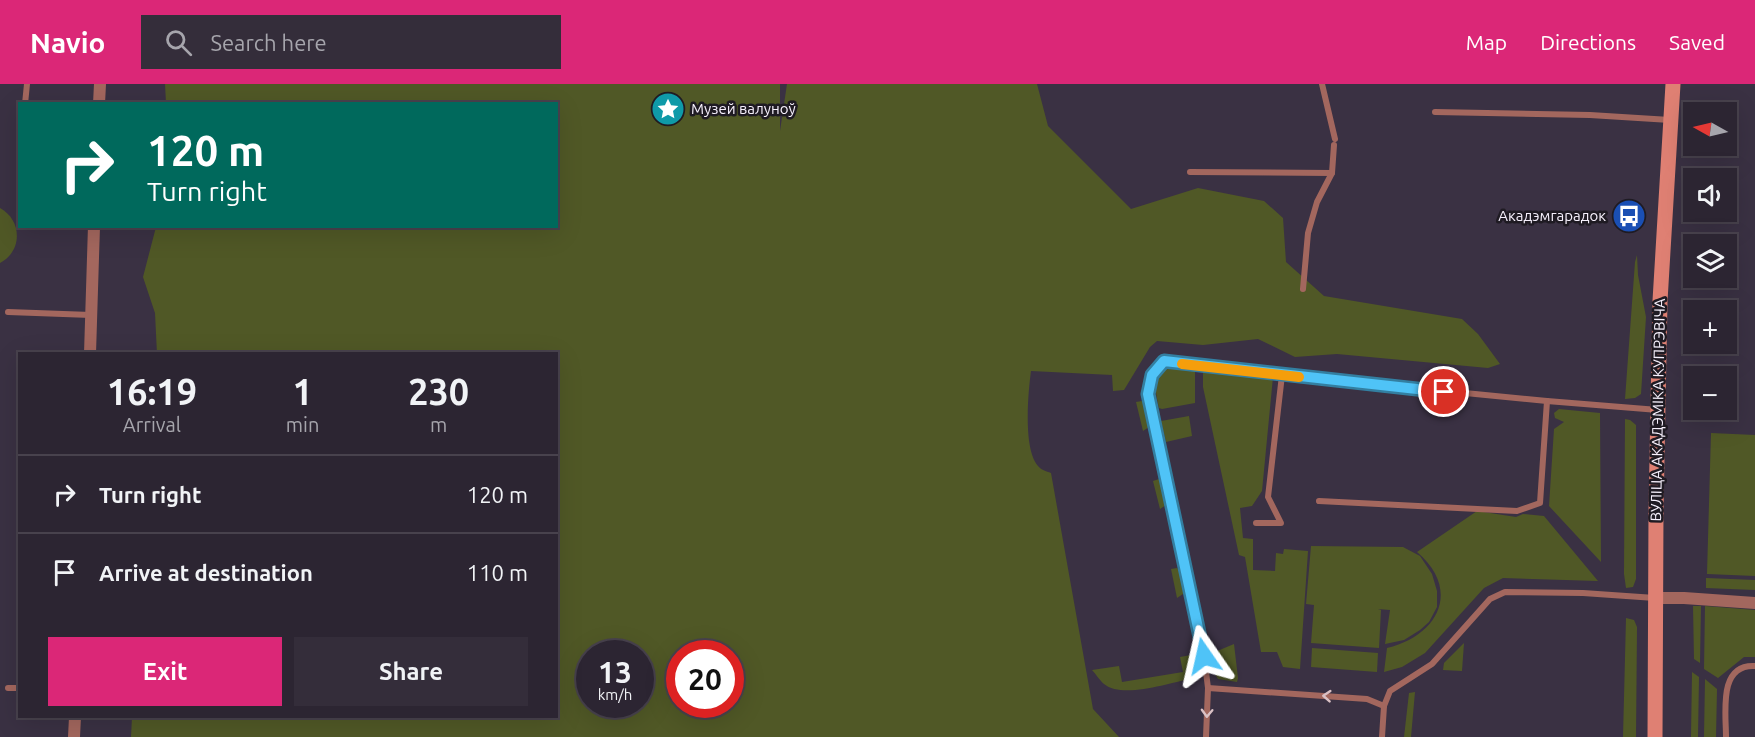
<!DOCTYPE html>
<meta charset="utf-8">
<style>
:root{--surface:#2c2532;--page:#342d3a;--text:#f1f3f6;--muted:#a6a5ac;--line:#48424d;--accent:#db2777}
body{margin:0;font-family:Ubuntu,sans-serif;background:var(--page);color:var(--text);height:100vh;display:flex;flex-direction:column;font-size:22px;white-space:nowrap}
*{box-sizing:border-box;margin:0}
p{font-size:20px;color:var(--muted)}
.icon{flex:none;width:33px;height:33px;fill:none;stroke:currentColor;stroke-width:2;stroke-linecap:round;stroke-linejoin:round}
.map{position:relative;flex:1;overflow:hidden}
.details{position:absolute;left:18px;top:268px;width:540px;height:366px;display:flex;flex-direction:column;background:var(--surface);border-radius:0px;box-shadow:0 6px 24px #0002,0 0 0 2px var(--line)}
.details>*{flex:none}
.top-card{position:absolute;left:18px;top:18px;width:540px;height:126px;border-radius:0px;box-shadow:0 6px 24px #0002,0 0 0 2px var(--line);background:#00695c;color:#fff;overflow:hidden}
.needle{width:39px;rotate:278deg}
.buttons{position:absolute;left:1683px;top:18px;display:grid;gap:12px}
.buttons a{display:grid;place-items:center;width:54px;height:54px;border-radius:0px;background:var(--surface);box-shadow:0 6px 24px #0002,0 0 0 2px var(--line);font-size:30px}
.speed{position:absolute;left:576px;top:556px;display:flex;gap:12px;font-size:30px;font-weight:700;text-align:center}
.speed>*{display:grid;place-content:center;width:78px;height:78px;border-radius:50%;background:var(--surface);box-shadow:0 6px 24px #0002,0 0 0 2px var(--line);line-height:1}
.speed small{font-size:15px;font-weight:400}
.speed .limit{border:9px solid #d22;background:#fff;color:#111}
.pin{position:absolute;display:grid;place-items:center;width:51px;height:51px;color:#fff;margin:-26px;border:3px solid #fff;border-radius:50%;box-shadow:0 2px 6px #0007}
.me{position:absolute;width:66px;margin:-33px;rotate:349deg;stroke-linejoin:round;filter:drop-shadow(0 0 4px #0008)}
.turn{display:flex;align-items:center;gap:21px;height:126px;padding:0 30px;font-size:27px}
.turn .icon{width:78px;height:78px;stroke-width:2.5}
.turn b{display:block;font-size:42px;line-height:51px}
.eta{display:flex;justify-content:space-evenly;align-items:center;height:102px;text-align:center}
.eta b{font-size:36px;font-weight:700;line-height:42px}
.cta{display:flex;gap:12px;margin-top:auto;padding:12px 30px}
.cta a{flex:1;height:69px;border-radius:0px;background:var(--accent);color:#fff;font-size:24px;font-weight:700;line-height:69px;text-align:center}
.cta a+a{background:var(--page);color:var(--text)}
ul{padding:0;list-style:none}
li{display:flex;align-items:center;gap:18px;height:78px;padding:0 30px;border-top:2px solid var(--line)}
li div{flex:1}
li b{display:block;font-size:22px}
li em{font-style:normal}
header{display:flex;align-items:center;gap:36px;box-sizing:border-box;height:84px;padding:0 30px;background:var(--accent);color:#fff}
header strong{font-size:28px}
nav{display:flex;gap:33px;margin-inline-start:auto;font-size:21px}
.search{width:420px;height:54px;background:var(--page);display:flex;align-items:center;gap:15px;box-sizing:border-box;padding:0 21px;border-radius:0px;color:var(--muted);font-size:22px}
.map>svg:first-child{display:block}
.green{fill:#505826;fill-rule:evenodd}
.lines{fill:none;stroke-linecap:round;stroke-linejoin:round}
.lane{stroke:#a3675e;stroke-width:6}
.street{stroke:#a3675e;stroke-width:12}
.secondary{stroke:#df8073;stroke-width:15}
.oneway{stroke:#dac1c5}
.route-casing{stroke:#337fa1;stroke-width:15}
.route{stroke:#4fc3f7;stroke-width:10}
.slow{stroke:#f59e0b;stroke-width:10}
.labels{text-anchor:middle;stroke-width:5;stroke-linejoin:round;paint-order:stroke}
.poi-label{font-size:15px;fill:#f7f1fd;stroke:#1f1b23;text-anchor:start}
.street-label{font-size:15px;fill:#f7f1fd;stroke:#1f1b23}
</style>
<header>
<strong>Navio</strong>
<div class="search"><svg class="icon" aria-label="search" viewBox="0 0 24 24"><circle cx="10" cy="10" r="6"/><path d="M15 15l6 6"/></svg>Search here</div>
<nav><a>Map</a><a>Directions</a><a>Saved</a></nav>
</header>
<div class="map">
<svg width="1755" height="653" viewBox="0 0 1755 653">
<rect width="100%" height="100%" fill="#3a3143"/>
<g class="green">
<path d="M165,0H780V47L787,0H1037L1048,42L1131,125L1198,104L1264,117L1283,134L1286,178L1324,212L1462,235L1478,250L1500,280L1488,284L1337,270L1295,273L1258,255L1203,261L1157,257L1150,263L1124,306L1113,307L1112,291L1031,287C1028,309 1023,365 1038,382C1041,386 1046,387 1051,389L1093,625L1119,653H131L132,633H556V270H157L155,229L143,193L156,143L556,142V20L166,19ZM590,570H640V621H590ZM680,570H730V621H680Z"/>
<path d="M0,124C22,136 23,167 0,179Z"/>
<path d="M1637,171L1638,191L1646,233L1641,310L1635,314L1625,315L1635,178Z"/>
<path d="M1167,283L1195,287V319L1162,325L1159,324C1156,308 1151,293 1167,283Z"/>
<path d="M1203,286L1273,293L1262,407L1252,422L1240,424L1243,454L1253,455V486L1275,487L1276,469L1283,470L1284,465L1308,467L1300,585L1283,583L1277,568H1261L1245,473L1239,471L1203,303Z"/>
<path d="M1142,317C1148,323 1150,335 1149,343L1143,347L1136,318Z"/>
<path d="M1559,325L1600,329L1601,478L1549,422L1554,345L1564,338L1555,334L1554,329Z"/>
<path d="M1189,332L1192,352L1166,358L1161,337Z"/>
<path d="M1625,335L1630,336L1636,341V495L1633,503L1626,504L1624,490Z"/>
<path d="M1711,349L1755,351V492L1707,490Z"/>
<path d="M1159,395C1165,401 1167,413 1166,421L1160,425L1153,397Z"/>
<path d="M1477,427L1516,433L1523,430L1544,432L1598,497L1503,494L1484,504L1425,569L1402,583L1384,588L1387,564C1438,552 1462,506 1417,468Z"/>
<path d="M1311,462L1403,463L1420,472L1432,490L1437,507V523L1429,538L1420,546L1404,556L1385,560L1390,526L1378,525L1381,526L1379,564L1311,559L1314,521L1306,520Z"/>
<path d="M1177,484C1182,490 1185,502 1183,510L1177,514L1171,485Z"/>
<path d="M1706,494L1755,496V506L1706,504Z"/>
<path d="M1693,522H1701L1700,579L1694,575Z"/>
<path d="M1705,522L1755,526V573H1744L1718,594L1704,585Z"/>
<path d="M1626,534L1634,536L1637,543L1636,653H1623Z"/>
<path d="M1464,559L1462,587L1443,586L1444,579Z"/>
<path d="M1234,560L1238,594L1237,598L1218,595L1209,580L1210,570Z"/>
<path d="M1312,564L1378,569L1377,588L1311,583Z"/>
<path d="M1191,571L1194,588L1190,595C1169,599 1122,615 1104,600C1100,597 1096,590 1092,586L1119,582L1122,598L1183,588L1180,573Z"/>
<path d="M1692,588L1699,593L1698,653H1691Z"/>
<path d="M1705,595L1717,605L1716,653H1704Z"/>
<path d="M1415,608L1411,653H1404L1409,609Z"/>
</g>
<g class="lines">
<g class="lane">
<path d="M1322,0L1335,55"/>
<path d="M25,20L27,0"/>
<path d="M1435,28L1590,31L1670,36"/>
<path d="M19,71H20"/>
<path d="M1190,88L1332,89"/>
<path d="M1303,205L1308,149L1317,118L1332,89L1334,61"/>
<path d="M8,228L91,231"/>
<path d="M1319,417L1517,427L1540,419L1547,317L1658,326"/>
<path d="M1256,439H1281L1268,413L1282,291L1547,317"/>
<path d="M8,604H20"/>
<path d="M1208,604L1367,615L1384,622"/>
<path d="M1206,653L1208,604L1204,572L1148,310L1152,291L1164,277L1282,291"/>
<path d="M1382,653L1384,622L1390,607L1432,580L1490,515L1505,508L1583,509L1655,514"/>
<path d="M1726,653C1726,628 1718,580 1755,582"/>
</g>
<g class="street">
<path d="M99,20L100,0"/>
<path d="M90,270L94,142"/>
<path d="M1656,514H1684L1755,519"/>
<path d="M74,653L75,633"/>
</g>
<path class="secondary" d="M1655,653L1656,427L1660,217L1673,0"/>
</g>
<defs><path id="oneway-chevron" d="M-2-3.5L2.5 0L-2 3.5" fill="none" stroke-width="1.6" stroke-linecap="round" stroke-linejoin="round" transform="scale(1.5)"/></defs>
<g class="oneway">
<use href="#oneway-chevron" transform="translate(1327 612) rotate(-176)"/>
<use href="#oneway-chevron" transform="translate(1207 629) rotate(92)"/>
</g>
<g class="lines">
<g class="route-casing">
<path id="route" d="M1204,572L1148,310L1152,291L1164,277L1444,308"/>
</g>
<use href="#route" class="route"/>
<path class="slow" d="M1182,280L1299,293"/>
</g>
<defs>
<g id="sight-disc" transform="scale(1.725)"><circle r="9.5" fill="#0f9aa8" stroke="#1f1b23"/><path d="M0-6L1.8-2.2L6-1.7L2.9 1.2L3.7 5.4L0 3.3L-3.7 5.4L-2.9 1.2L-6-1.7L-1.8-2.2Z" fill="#fff"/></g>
<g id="bus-disc" transform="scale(1.725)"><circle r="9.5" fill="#1a4fb4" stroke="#1f1b23"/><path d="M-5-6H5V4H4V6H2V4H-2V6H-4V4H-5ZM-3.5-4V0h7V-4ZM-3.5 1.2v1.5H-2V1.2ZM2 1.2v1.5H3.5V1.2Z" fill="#fff"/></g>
</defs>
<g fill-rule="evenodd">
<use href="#sight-disc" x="668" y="25"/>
<use href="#bus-disc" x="1629" y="132"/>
</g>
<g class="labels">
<g class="poi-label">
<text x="691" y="30">Музей валуноў</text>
<text x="1606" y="137" text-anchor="end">Акадэмгарадок</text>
</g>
<g class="street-label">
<text transform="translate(1658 326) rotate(-89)" y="5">ВУЛІЦА АКАДЭМІКА КУПРЭВІЧА</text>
</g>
</g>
</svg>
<div class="buttons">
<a><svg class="needle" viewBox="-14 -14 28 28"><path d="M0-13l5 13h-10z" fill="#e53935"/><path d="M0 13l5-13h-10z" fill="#a6a5ac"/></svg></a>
<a><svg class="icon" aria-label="sound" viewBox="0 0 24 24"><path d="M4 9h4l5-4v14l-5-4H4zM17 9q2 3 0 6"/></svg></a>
<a><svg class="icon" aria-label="layers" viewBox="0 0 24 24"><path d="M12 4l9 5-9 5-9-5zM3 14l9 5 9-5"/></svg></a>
<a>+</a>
<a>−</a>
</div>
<div class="speed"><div>13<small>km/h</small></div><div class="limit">20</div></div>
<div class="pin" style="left:1444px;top:308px;background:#d93025"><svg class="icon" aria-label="arrive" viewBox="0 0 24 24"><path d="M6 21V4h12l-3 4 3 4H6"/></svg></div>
<svg class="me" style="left:1204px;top:572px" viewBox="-20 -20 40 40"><path d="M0-17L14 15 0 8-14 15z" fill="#4fc3f7" stroke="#fff" stroke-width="4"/></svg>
<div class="top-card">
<div class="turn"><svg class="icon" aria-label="right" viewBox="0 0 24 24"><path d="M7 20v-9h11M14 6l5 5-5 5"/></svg><div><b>120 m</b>Turn right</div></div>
</div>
<section class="details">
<div class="eta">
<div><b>16:19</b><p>Arrival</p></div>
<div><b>1</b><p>min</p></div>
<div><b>230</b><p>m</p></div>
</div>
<ul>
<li><svg class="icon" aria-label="right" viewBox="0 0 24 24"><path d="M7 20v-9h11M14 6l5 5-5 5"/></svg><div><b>Turn right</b></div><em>120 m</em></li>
<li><svg class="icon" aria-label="arrive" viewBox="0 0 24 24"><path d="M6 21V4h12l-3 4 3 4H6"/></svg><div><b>Arrive at destination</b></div><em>110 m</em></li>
</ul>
<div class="cta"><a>Exit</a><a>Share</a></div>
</section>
</div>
